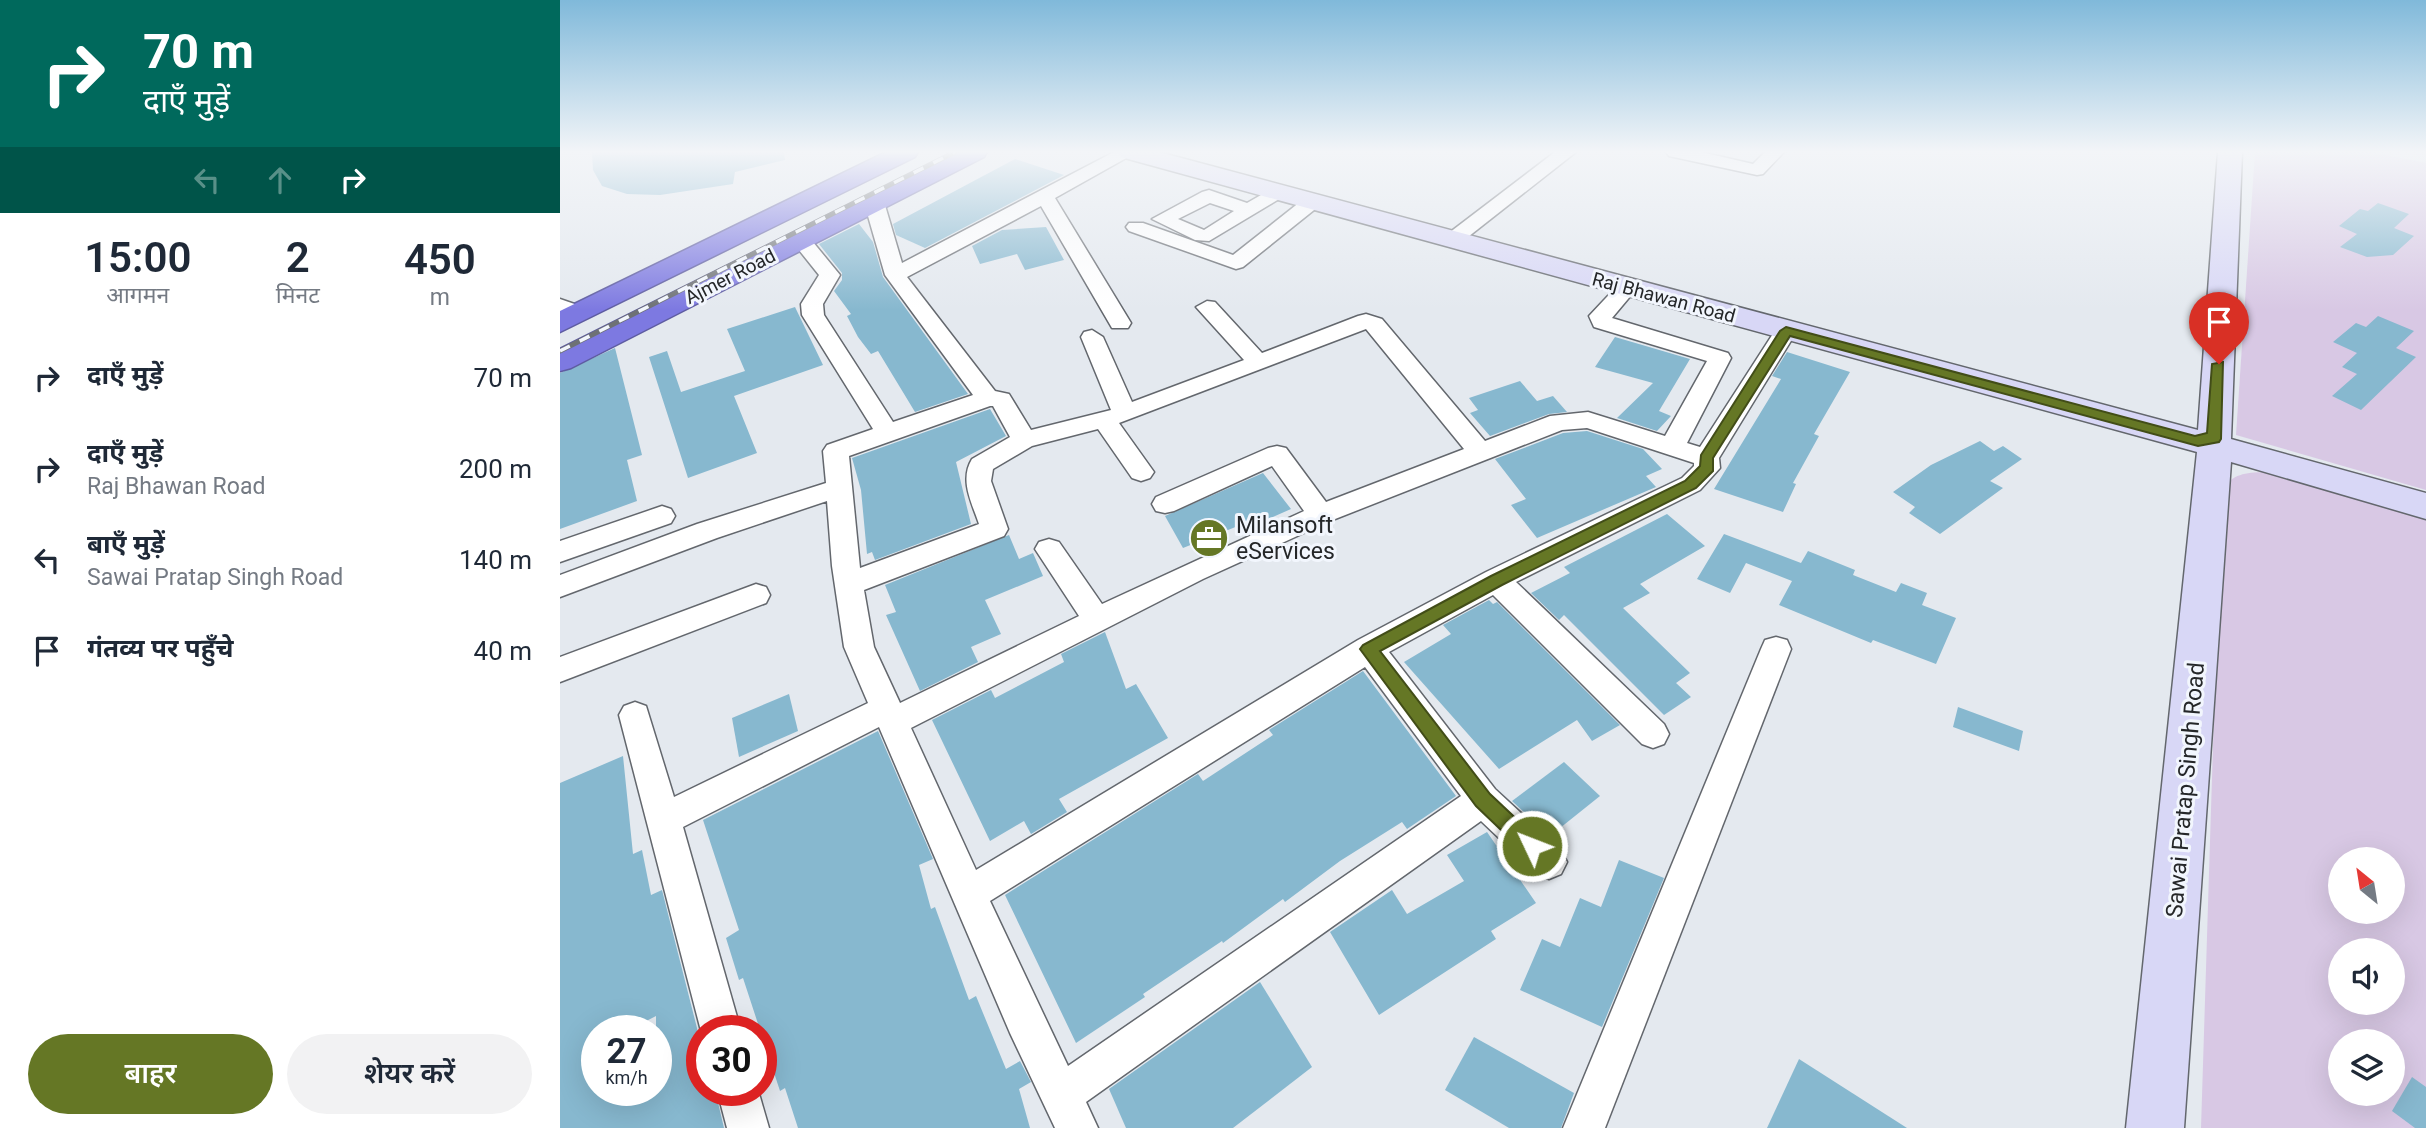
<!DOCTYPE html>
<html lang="hi">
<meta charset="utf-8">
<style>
:root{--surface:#fff;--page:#f2f2f3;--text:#1f2937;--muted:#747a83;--accent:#657725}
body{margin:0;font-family:Roboto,"Noto Sans Devanagari",sans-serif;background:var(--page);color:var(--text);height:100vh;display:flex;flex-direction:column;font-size:26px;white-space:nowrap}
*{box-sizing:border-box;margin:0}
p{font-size:23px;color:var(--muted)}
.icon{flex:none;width:38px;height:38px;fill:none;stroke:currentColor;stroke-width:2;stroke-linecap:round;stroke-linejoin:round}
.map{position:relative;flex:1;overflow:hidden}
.sheet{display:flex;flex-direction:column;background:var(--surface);width:560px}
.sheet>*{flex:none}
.top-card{background:#00695c;color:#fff;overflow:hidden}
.needle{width:46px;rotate:330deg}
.buttons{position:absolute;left:1768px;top:847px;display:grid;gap:14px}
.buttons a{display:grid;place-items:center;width:77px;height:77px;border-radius:50%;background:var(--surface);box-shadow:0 7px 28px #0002;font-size:35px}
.speed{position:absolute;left:21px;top:1015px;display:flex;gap:14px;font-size:35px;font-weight:700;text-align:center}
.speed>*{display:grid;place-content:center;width:91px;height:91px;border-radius:50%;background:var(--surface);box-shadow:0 7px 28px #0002;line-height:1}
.speed small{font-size:18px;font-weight:400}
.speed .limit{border:10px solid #d22;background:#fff;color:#111}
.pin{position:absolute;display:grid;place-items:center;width:60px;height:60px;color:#fff;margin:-72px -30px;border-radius:50% 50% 50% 0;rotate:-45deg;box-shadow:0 0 7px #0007}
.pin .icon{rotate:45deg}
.me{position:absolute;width:77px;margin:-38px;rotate:313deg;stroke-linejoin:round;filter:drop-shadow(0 0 5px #0008)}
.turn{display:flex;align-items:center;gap:24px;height:147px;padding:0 28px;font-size:32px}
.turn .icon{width:91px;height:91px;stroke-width:2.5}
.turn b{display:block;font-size:49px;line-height:60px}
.lanes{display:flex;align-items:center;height:66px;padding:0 28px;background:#0003;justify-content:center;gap:35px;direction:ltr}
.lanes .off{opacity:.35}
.eta{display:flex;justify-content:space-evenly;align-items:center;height:119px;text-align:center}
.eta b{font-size:42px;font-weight:600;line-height:49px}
.cta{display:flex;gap:14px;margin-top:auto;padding:14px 28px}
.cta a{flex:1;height:80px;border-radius:42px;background:var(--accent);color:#fff;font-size:28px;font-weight:600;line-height:80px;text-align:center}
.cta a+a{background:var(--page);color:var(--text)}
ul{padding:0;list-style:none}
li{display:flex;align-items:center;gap:21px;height:91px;padding:0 28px}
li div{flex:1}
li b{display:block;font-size:26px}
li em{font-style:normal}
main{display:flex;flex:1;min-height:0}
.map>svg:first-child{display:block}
.green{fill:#d8c8e4;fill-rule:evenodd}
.building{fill:#87b8cf;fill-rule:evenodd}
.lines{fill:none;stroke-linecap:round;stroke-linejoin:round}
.street-casing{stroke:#63676d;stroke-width:3}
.secondary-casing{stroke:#63676d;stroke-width:3}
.highway-casing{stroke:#5e5ca1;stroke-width:3}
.street{fill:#fff;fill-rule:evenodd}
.secondary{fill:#d8d7f6;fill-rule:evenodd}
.highway{fill:#7d79e1;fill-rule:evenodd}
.rail-casing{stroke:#6e7175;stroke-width:5}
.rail{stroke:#f2f6fd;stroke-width:3.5;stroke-dasharray:11;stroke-linecap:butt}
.route{fill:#657725;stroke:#424d18;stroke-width:2}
.labels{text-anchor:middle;stroke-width:6;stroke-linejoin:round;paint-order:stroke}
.far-street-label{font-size:19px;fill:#252729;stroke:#f2f6fd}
.poi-label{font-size:23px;fill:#252729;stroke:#f2f6fd;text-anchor:start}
.street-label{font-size:23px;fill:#252729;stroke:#f2f6fd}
</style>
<main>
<section class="sheet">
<div class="top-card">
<div class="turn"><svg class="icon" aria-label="right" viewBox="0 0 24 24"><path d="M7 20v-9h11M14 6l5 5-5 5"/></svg><div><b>70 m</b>दाएँ मुड़ें</div></div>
<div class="lanes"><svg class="icon off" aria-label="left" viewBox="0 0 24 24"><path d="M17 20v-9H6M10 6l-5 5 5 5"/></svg><svg class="icon off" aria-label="ahead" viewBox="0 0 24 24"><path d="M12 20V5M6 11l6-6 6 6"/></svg><svg class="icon" aria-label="right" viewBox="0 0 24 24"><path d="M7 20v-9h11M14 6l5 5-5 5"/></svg></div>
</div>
<div class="eta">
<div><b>15:00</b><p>आगमन</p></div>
<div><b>2</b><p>मिनट</p></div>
<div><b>450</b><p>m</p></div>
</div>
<ul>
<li><svg class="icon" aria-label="right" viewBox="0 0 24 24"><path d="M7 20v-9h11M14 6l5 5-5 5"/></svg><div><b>दाएँ मुड़ें</b></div><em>70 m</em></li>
<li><svg class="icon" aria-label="right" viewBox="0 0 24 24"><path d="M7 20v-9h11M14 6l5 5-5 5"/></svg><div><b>दाएँ मुड़ें</b><p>Raj Bhawan Road</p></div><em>200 m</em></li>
<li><svg class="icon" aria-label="left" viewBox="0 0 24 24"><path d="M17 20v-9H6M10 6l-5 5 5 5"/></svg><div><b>बाएँ मुड़ें</b><p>Sawai Pratap Singh Road</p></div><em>140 m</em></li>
<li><svg class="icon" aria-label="arrive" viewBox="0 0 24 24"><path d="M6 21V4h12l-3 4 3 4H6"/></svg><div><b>गंतव्य पर पहुँचे</b></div><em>40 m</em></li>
</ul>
<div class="cta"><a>बाहर</a><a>शेयर करें</a></div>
</section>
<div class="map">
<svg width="1866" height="1128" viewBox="0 0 1866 1128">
<rect width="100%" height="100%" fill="#e4e9ef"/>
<g class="green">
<path d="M1695,152H1811L1866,163V490L1676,435Z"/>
<path d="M1705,472L1866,519V1128H1641L1661,491C1674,473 1684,473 1705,472ZM1780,859H1832V912H1780ZM1780,950H1832V1003H1780ZM1780,1041H1832V1094H1780Z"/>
</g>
<g class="building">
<path d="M32,152H224L225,160L175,172L173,184L100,195L67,194L42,186L33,170Z"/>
<path d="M455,159L504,175L365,248L336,235L333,224Z"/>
<path d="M1818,203L1849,214L1834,228L1854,236L1833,255L1807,257L1780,247L1797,234L1779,226L1800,209L1808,211Z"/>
<path d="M299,224L313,242L323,277L408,394L355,412L318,351L311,354L298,337L287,316L291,314L274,291L282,280V273L259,244Z"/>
<path d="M486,227L504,260L465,270L457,254L420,264L412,246L442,230Z"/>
<path d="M235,307L263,365L174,396L197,453L128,478L89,357L107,351L121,392L185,371L167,329Z"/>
<path d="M1818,316L1854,331L1836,348L1856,357L1801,410L1772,396L1797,374L1782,367L1797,353L1773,342L1796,323L1806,327Z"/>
<path d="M1055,337L1130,359L1099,411L1111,416L1097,431L1057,418L1093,383L1035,367Z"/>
<path d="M55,348L82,455L67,460L77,501L0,529V373Z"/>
<path d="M1227,352L1290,372L1254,434L1259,436L1233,483L1236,484L1223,512L1154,489L1221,379L1212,376Z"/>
<path d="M960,381L977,401L993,396L1007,412L989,414L930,436L910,413L918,410L909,398Z"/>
<path d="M430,409L446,436L396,462L411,524L315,560L312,552L307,554L301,490L292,458Z"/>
<path d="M1027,431L1083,449L1102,469L1086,476L1096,487L977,538L951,505L966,499L935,459L1003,433Z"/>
<path d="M1420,441L1434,451L1443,446L1462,459L1430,481L1443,488L1380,534L1349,513L1355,507L1333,492L1371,465Z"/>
<path d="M703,473L731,509L681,531L678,526L623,548L605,516Z"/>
<path d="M1107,514L1145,546L1080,584L1090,593L1063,608L1130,673L1116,683L1131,697L1104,715L1004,615L999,620L971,593L1010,573L1004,567Z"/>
<path d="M1164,534L1241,563L1248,551L1295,570L1293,575L1336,592L1341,583L1367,593L1362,605L1396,618L1376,664L1313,640L1311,643L1219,605L1232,581L1186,563L1170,593L1137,579Z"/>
<path d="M449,535L459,559L473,553L483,576L425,600L441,634L411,647L418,662L360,691L326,615L336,612L325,585Z"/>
<path d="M929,600L933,604L937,602L1060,725L1032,741L1017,720L939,769L844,662L891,634L883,625Z"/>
<path d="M545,632L566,689L576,684L608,738L499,799L507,812L471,834L464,821L430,841L372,720L431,690L435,698L504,662L501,654Z"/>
<path d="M803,671L896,796L847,829L842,822L780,861L725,902L723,899L663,943L662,941L583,994L585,997L516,1043L445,895L638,774L643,781L713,735L709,730Z"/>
<path d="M229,694L238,731L179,757L172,718Z"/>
<path d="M1398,707L1463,731L1459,751L1393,727Z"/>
<path d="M318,731L373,859L359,865L371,909L375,907L409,1000L416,996L446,1069L460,1061L471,1082L459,1089L470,1128H238L225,1088L220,1091L183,978L179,980L166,938L179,930L143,820Z"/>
<path d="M63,756L73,854L82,850L91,895L102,890L138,1032L142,1034V1090H155L164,1128H0V783ZM96,1016V1090H37V1031H67Z"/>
<path d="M1004,762L1040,796L990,836L952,801Z"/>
<path d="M927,832L976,903L931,931L936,939L819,1015L770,932L832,890L847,914L904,881L887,855Z"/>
<path d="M1059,860L1104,878L1042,1027L960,990L982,939L1000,947L1020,898L1041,907Z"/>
<path d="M700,982L752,1067L673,1128H566L549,1089Z"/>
<path d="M914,1037L1014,1093L1001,1128H949L885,1090Z"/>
<path d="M1239,1059L1347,1128H1207Z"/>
<path d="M1852,1077L1866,1087V1128H1855L1832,1111Z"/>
</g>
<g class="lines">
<g class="street-casing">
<g id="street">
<path d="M554,152H577L495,198L571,323L568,328H552L481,206L347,277L435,391L449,394L471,430L551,410L521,337L524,332L532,330L543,337L572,402L684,360L636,307L647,301L655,302L702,353L798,316L806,314L822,319L925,441L990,416L1028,412L1105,436L1147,361L1034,327L1029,316L1060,283L1067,281L1078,287L1052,318L1168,353L1171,358L1127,443L1140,447L1218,326H1234L1237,331L1159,458L1160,468L1140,490L956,582L1104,724L1109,734L1104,744L1093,748L1082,744L933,595L829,652L935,789L1001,850L1007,862L1001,874L989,879L977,874L921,821L526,1102L538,1128H495L450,1033L319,727L123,827L181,1031H141L59,715L64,706L75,702L86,706L114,797L308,703L284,647L272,566L267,501L157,538L0,597V575L137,524L266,483L263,451L267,445L313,429L242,315L241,304L259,275L231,240L234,236H248L280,275L263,304L264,315L333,422L413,395L325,275L304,202L307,198H321L324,202L342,263ZM806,329L904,449L766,502L726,448L717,446L708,448L596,497L592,504L596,511L605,513L614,511L712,466L744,511L542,604L499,542L489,539L479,542L475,549L519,616L340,703L314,647L304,590L444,536L448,529L431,481L433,469L472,446L538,429L572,478L581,481L590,478L594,472L559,423ZM430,406H433L450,437L412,459C399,480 412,503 419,524L300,568L289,456ZM1027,428L1134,463V466L1122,478L926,572L798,640L416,870L351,728L643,579L770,521L1002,430ZM805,667L901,796L508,1066L430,901Z"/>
<path d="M995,152H1016L899,244H885L882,240L885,236Z"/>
<path d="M1106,152H1141L1193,164L1205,152H1224L1203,174L1197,175L1109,156Z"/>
<path d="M717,186L726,192L724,196L649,241L635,240L592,219L642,192L649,190L687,203ZM650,203L674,211L644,230L618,219Z"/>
<path d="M752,196L762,202L759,206L683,267L676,269L569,231L566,227L569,223H583L673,255L745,198Z"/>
<path d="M0,299L26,308L29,313L18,320L0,313Z"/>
<path d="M102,506L111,509L115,516L111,523L0,562V541Z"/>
<path d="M196,584L206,587L210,595L206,603L0,682V657Z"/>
<path d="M1216,637L1227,640L1231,649L1045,1128H1003L1201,649L1205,640Z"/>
<path d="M157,1090H198L209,1128H167Z"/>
</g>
</g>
<g class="secondary-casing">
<path id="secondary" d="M558,152H599L1638,430L1658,152H1682L1671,439L1866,493V519L1671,462L1624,1128H1566L1637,452L561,157Z"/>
</g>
<g class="highway-casing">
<g id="highway">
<path d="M326,152H358L355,157L0,332V311Z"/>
<path d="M395,152H427L424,157L11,368L0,371V349Z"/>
</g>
</g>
<use href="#street" class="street"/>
<use href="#secondary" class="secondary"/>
<use href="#highway" class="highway"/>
<g class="rail-casing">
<path id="rail" d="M0,351L395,152"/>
</g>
<use href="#rail" class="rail"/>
</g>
<linearGradient id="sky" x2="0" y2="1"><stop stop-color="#80b9da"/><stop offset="0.49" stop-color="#f3f5f8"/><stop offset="1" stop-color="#f3f5f8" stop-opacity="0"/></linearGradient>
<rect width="1866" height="310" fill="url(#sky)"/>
<path class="route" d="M1226,327L1635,436L1647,433L1652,364L1663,362L1661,439L1659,442L1638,446L1230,336L1153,458V471L1136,488L942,585L820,651L930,794L979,840L982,846L979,853L972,856L965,853L916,806L800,649L803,645L931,576L1125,481L1140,466L1141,455L1220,331Z"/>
<defs>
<g id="office-disc" transform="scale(2.0125)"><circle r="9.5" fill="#657725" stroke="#f2f6fd"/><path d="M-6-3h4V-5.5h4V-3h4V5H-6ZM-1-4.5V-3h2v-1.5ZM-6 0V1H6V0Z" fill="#fff"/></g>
</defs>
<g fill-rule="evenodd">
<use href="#office-disc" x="649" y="538"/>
</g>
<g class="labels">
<g class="far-street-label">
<text transform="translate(170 276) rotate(-27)" y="7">Ajmer Road</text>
<text transform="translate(1104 297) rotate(15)" y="7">Raj Bhawan Road</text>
</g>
<g class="poi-label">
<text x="676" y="533">Milansoft<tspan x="676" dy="26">eServices</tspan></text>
</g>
<g class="street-label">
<text transform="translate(1625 790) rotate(-85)" y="8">Sawai Pratap Singh Road</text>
</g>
</g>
</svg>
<div class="buttons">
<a><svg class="needle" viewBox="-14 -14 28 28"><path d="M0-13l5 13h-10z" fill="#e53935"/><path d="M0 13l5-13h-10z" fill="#747a83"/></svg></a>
<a><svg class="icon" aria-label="sound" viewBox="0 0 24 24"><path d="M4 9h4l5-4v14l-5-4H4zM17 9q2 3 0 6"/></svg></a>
<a><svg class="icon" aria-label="layers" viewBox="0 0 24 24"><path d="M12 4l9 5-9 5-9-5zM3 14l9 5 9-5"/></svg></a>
</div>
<div class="speed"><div>27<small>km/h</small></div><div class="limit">30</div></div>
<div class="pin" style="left:1659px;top:364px;background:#d93025"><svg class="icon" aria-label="arrive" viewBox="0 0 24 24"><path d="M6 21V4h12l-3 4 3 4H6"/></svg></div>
<svg class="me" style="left:972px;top:846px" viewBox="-20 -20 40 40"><circle r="17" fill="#657725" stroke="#fff" stroke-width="3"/><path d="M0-11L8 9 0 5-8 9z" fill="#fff"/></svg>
</div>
</main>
